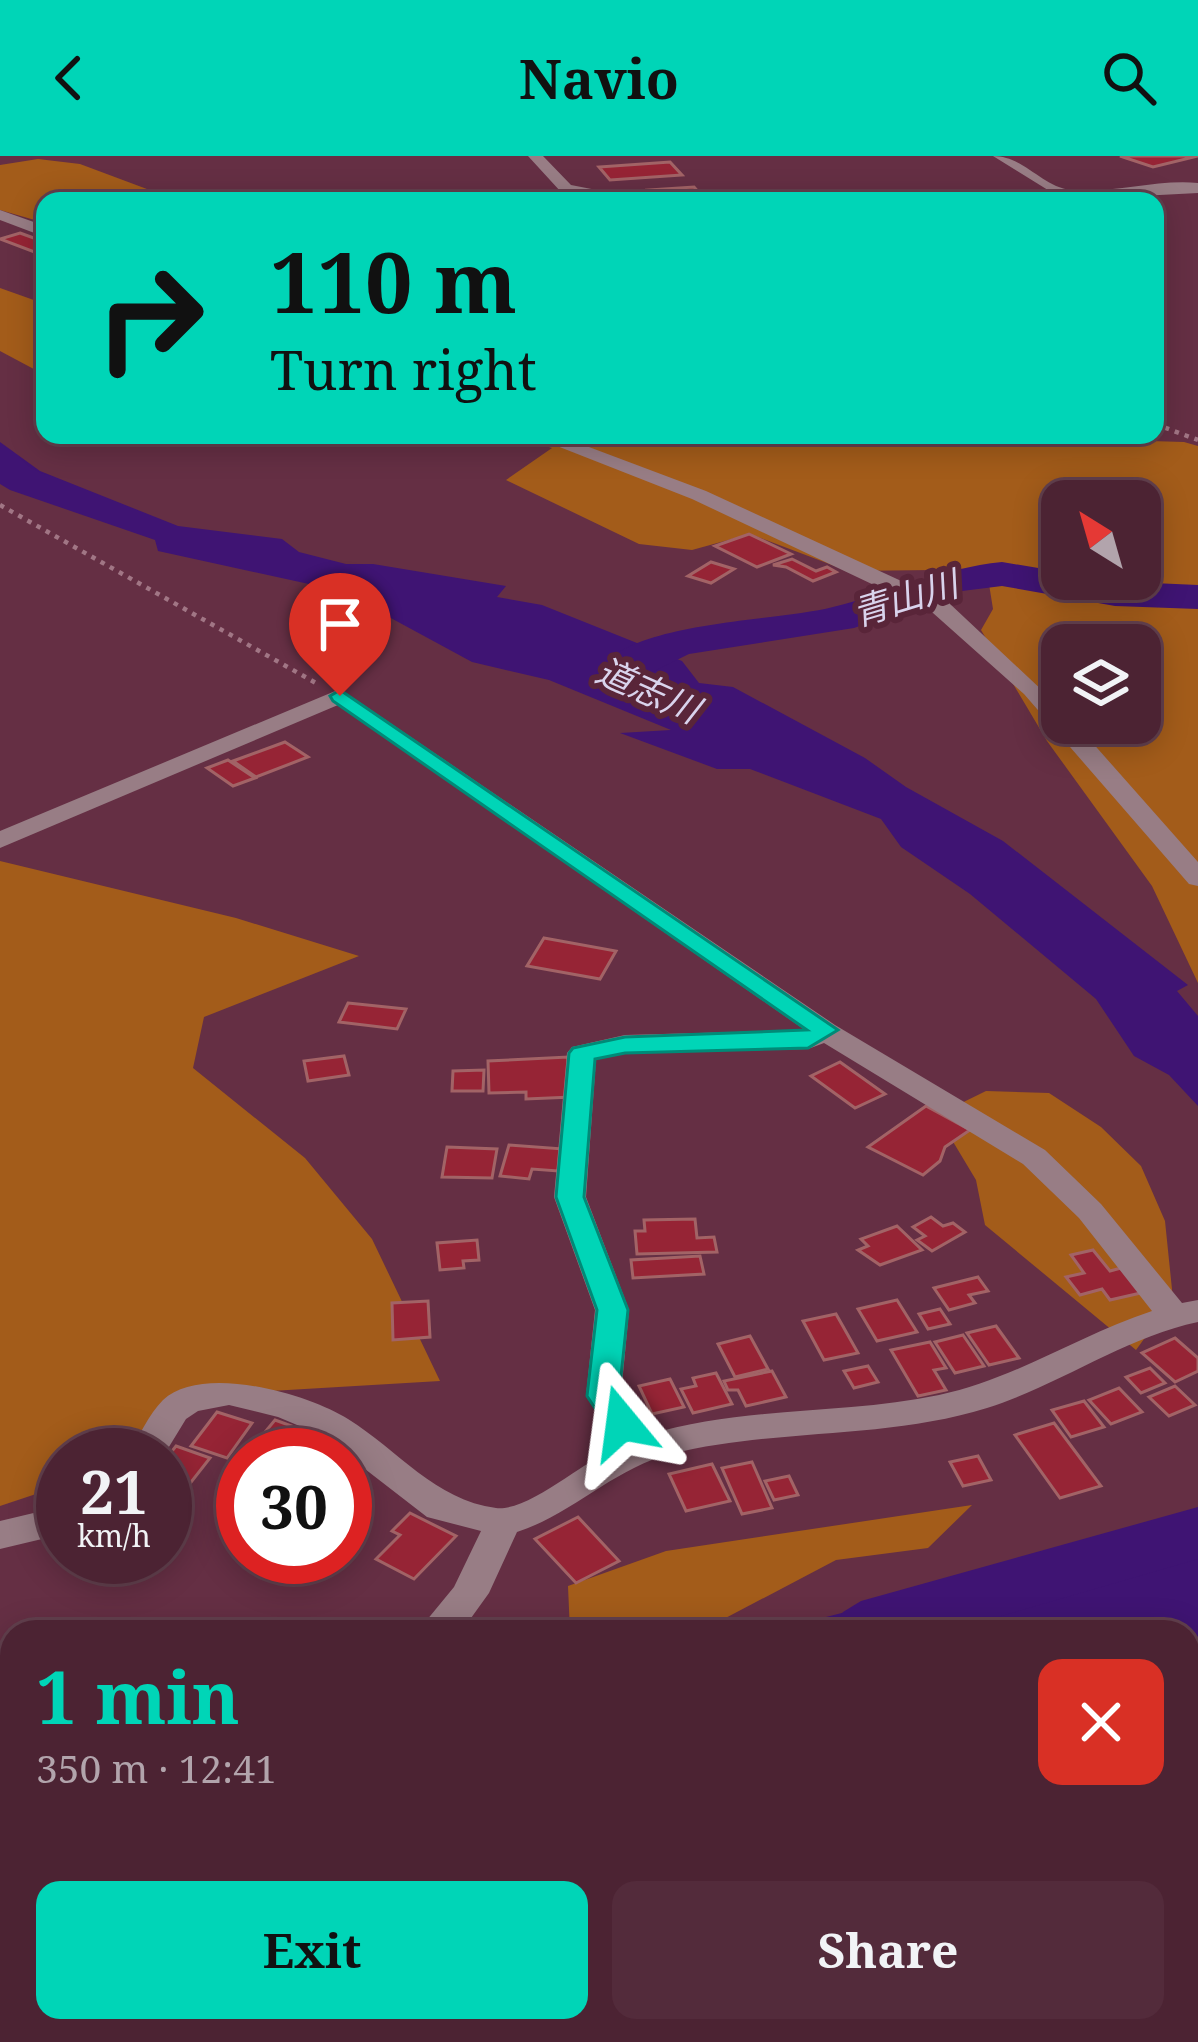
<!DOCTYPE html>
<meta charset="utf-8">
<style>
:root{--surface:#4c2333;--page:#532b3b;--text:#f1f3f6;--muted:#b2a4ac;--line:#63404e;--accent:#00d5b7}
body{margin:0;font-family:"Noto Serif","Noto Sans JP",serif;background:var(--page);color:var(--text);height:100vh;display:flex;flex-direction:column;font-size:45px;white-space:nowrap}
*{box-sizing:border-box;margin:0}
p{font-size:39px;color:var(--muted)}
.icon{flex:none;width:66px;height:66px;fill:none;stroke:currentColor;stroke-width:2;stroke-linecap:round;stroke-linejoin:round}
.map{position:relative;flex:1;overflow:hidden}
.sheet{position:absolute;left:0px;top:1464px;width:1200px;height:423px;display:flex;flex-direction:column;background:var(--surface);border-radius:36px 36px 0 0;box-shadow:0 6px 30px #0003,0 0 0 3px var(--line)}
.sheet>*{flex:none}
.banner{position:absolute;left:36px;top:36px;width:1128px;height:252px;border-radius:24px;box-shadow:0 6px 30px #0003,0 0 0 3px var(--line);background:#00d5b7;color:#111;overflow:hidden}
.needle{width:78px;rotate:323deg}
.controls{position:absolute;left:1041px;top:324px;display:grid;gap:24px}
.controls a{display:grid;place-items:center;width:120px;height:120px;border-radius:24px;background:var(--surface);box-shadow:0 6px 30px #0003,0 0 0 3px var(--line);font-size:60px}
.speed{position:absolute;left:36px;top:1272px;display:flex;gap:24px;font-size:60px;font-weight:700;text-align:center}
.speed>*{display:grid;place-content:center;width:156px;height:156px;border-radius:50%;background:var(--surface);box-shadow:0 6px 30px #0003,0 0 0 3px var(--line);line-height:1}
.speed small{font-size:30px;font-weight:400}
.speed .limit{border:18px solid #d22;background:#fff;color:#111}
.pin{position:absolute;display:grid;place-items:center;width:102px;height:102px;color:#fff;margin:-123px -51px;border-radius:50% 50% 50% 0;rotate:-45deg;box-shadow:0 0 12px #0007}
.pin .icon{rotate:45deg}
.me{position:absolute;width:132px;margin:-66px;rotate:344deg;stroke-linejoin:round;filter:drop-shadow(0 0 9px #0008)}
.turn{display:flex;align-items:center;gap:42px;height:252px;padding:0 36px;font-size:54px}
.turn .icon{width:156px;height:156px;stroke-width:2.5}
.turn b{display:block;font-size:84px;line-height:102px}
.round{display:grid;place-items:center;flex:none;width:126px;height:126px;border-radius:24px;background:var(--page)}
.summary{display:flex;align-items:center;justify-content:space-between;height:204px;padding:0 36px}
h1{font-size:72px;font-weight:700;line-height:90px;color:var(--accent)}
.cta{display:flex;gap:24px;margin-top:auto;padding:24px 36px}
.cta a{flex:1;height:138px;border-radius:24px;background:var(--accent);color:#111;font-size:48px;font-weight:700;line-height:138px;text-align:center}
.cta a+a{background:var(--page);color:var(--text)}
header{display:flex;justify-content:space-between;align-items:center;height:156px;padding:0 36px;background:var(--accent);color:#111;font-size:54px;font-weight:700}
.map>svg:first-child{display:block}
.forest{fill:#a35c1a;fill-rule:evenodd}
.water{fill:#3f1473}
.lines{fill:none;stroke-linecap:round;stroke-linejoin:round}
.river{fill:#3f1473;fill-rule:evenodd}
.building{fill:#962435;stroke:#a26366;stroke-width:3}
.path{stroke:#a17685;stroke-width:4.5;stroke-dasharray:4.5 6;stroke-linecap:butt}
.minor{fill:#987d85;fill-rule:evenodd}
.route{fill:#00d5b7;stroke:#008a77;stroke-width:3}
.labels{text-anchor:middle;stroke-width:12;stroke-linejoin:round;paint-order:stroke}
.far-water-label{font-size:36px;font-style:italic;fill:#d9d3ec;stroke:#592539}
</style>
<header><svg class="icon" aria-label="back" viewBox="0 0 24 24"><path d="M15 5l-7 7 7 7"/></svg>Navio<svg class="icon" aria-label="search" viewBox="0 0 24 24"><circle cx="10" cy="10" r="6"/><path d="M15 15l6 6"/></svg></header>
<div class="map">
<svg width="1198" height="1886" viewBox="0 0 1198 1886">
<rect width="100%" height="100%" fill="#652f44"/>
<g class="forest">
<path d="M38,3L80,8L179,45H45V67L0,54V9Z"/>
<path d="M0,132L45,148V219L0,195Z"/>
<path d="M511,279H954L1184,286L1198,290V827L1152,730L1047,585L981,474L993,453L989,428L1019,413L848,415L750,378L692,394L639,388L506,324L552,292ZM1062,345H1140V423H1062ZM1062,489H1140V567H1062Z"/>
<path d="M0,705L236,762L359,800L204,861L193,912L305,1002L372,1083L440,1225L186,1240L115,1299H63V1329L0,1350Z"/>
<path d="M986,935L1049,937L1101,971L1141,1010L1165,1065L1173,1143L1136,1194L985,1069L976,1024L937,959Z"/>
<path d="M972,1349L928,1392L836,1404L699,1476H570L568,1430L666,1395Z"/>
</g>
<g class="water">
<path d="M0,286L40,315L178,370L282,383L299,396L346,408H373L506,430L497,441L542,449L682,505L699,527L733,531L865,602L906,631L1003,685L1188,829L1177,835L1198,860V950L1169,919L1134,900L1096,843L970,738L901,691L881,663L750,613H717L620,577L671,574L549,524L472,506L341,435L158,395L155,384L10,334L0,328Z"/>
<path d="M1198,1368V1506L1188,1507V1476H767L1035,1408L1115,1411Z"/>
<path d="M504,1875H642L638,1886H498Z"/>
</g>
<g class="lines">
<g class="river">
<path d="M1002,406L1062,416V423L1198,429V453L1115,450L1002,430L962,435L854,472L689,498L634,525L618,529L602,525L596,516C632,464 774,466 833,451C891,437 942,412 1002,406Z"/>
<path d="M1198,1351V1403L946,1476H832L843,1456L861,1445Z"/>
</g>
</g>
<g class="building">
<path d="M1120,0H1198L1153,11Z"/>
<path d="M670,6L682,19L610,24L599,11Z"/>
<path d="M694,31L700,38L654,41L648,34Z"/>
<path d="M20,77L45,86V100L0,83Z"/>
<path d="M749,378L791,398L757,411L715,390Z"/>
<path d="M792,403L816,415L827,411L836,416L813,425L786,411L773,409Z"/>
<path d="M711,406L734,413L711,427L688,420Z"/>
<path d="M285,586L308,601L256,621L233,605Z"/>
<path d="M228,604L255,622L233,630L207,612Z"/>
<path d="M544,782L616,795L600,823L527,810Z"/>
<path d="M348,847L406,853L397,873L339,866Z"/>
<path d="M344,900L349,919L308,925L304,905Z"/>
<path d="M568,901L572,941L526,943V936L489,937L488,905Z"/>
<path d="M840,906L885,938L855,952L811,920Z"/>
<path d="M484,914L483,935H452L453,915Z"/>
<path d="M926,950L970,974L945,991L940,1005L923,1019L868,991Z"/>
<path d="M509,989L564,993L558,1015L532,1013L529,1023L500,1020Z"/>
<path d="M447,991L497,993L492,1022L442,1021Z"/>
<path d="M931,1061L943,1070L953,1067L965,1076L932,1095L917,1084L925,1080L913,1071Z"/>
<path d="M695,1063L697,1082L714,1081L717,1096L637,1098L635,1075H645L644,1064Z"/>
<path d="M897,1070L922,1094L880,1109L858,1094L868,1090L861,1083Z"/>
<path d="M477,1084L479,1104L463,1105L464,1112L440,1114L437,1087Z"/>
<path d="M1093,1094L1110,1115L1125,1111L1145,1136L1110,1144L1102,1133L1080,1139L1066,1121L1084,1117L1071,1099Z"/>
<path d="M700,1100L704,1118L633,1122L631,1104Z"/>
<path d="M978,1121L988,1135L969,1139L975,1147L949,1154L934,1132Z"/>
<path d="M897,1144L917,1176L877,1185L858,1153Z"/>
<path d="M428,1145L430,1181L393,1184L392,1147Z"/>
<path d="M940,1153L950,1168L928,1173L919,1158Z"/>
<path d="M836,1158L858,1197L824,1204L803,1165Z"/>
<path d="M996,1170L1019,1202L989,1209L967,1177Z"/>
<path d="M963,1179L984,1210L955,1217L935,1186Z"/>
<path d="M750,1180L768,1213L735,1221L718,1188Z"/>
<path d="M1175,1182L1198,1202V1215L1175,1226L1142,1197Z"/>
<path d="M930,1186L946,1212L934,1214L946,1234L918,1240L891,1194Z"/>
<path d="M868,1210L878,1226L854,1232L844,1215Z"/>
<path d="M1150,1212L1165,1227L1141,1237L1126,1221Z"/>
<path d="M772,1215L786,1241L746,1250L738,1234H728L724,1225Z"/>
<path d="M716,1217L732,1248L693,1257L681,1233L696,1230L693,1222Z"/>
<path d="M670,1223L684,1251L652,1258L639,1230Z"/>
<path d="M1175,1230L1195,1249L1169,1260L1149,1241Z"/>
<path d="M1119,1232L1142,1256L1111,1268L1089,1244Z"/>
<path d="M1084,1245L1104,1271L1071,1281L1052,1254Z"/>
<path d="M217,1256L252,1267L227,1302L191,1290Z"/>
<path d="M275,1264L308,1276L290,1299H246Z"/>
<path d="M1054,1267L1101,1330L1060,1342L1015,1279Z"/>
<path d="M176,1290L210,1302L181,1339L165,1333V1304Z"/>
<path d="M978,1300L991,1324L963,1330L950,1306Z"/>
<path d="M752,1306L772,1352L742,1358L722,1312Z"/>
<path d="M712,1308L730,1345L686,1355L669,1318Z"/>
<path d="M789,1320L798,1339L774,1344L765,1325Z"/>
<path d="M410,1357L456,1380L414,1423L376,1403L400,1379L392,1375Z"/>
<path d="M578,1361L619,1405L576,1427L535,1383Z"/>
<path d="M12,1749V1780L0,1788V1758Z"/>
<path d="M55,1875H98L103,1879L96,1886L46,1885Z"/>
<path d="M256,1875H328L321,1886H274Z"/>
<path d="M373,1875H415L408,1886H365Z"/>
</g>
<g class="lines">
<g class="path">
<path d="M1155,268L1198,284"/>
<path d="M0,349L316,527"/>
</g>
<g class="minor">
<path d="M528,0H543L571,29L653,45H615L561,36Z"/>
<path d="M993,0C1024,0 1042,31 1071,34C1113,38 1156,23 1198,27V37L1064,44Z"/>
<path d="M0,54L45,70V81L0,64Z"/>
<path d="M529,279H557L706,335L949,447L1062,553V567H1075L1198,706V730L1189,728L1024,538L933,457L692,343Z"/>
<path d="M340,533L835,869L1045,994L1101,1048L1182,1147L1198,1144V1166C1123,1182 1060,1229 987,1252C884,1284 775,1272 671,1298C614,1312 573,1358 517,1376L489,1437L461,1476H417L454,1431L481,1375L427,1361L321,1279L278,1261L229,1249L198,1255L186,1263L164,1299H128C138,1282 149,1258 163,1244C202,1207 308,1238 348,1263C398,1294 435,1344 496,1352C529,1356 586,1303 619,1290L586,1240L595,1154L554,1041L567,897L572,891L625,879L805,874L338,549L0,692V675ZM824,887L1023,1008L1079,1062L1152,1155C1079,1179 1015,1223 939,1239C844,1259 741,1250 648,1279L621,1239L629,1154L586,1041L596,903L625,897L808,893Z"/>
<path d="M63,1350V1378L0,1393V1365Z"/>
<path d="M12,1793V1837L0,1842V1797Z"/>
</g>
</g>
<path class="route" d="M340,534L838,874L808,892L625,897L595,903L584,1041L628,1154L619,1239L638,1267L633,1275H610L587,1240L597,1154L556,1041L569,897L573,892L625,881L807,874L333,545L330,540Z"/>
<g class="labels">
<g class="far-water-label">
<text transform="translate(905 442) rotate(-17)" y="13">青山川</text>
<text transform="translate(648 534) rotate(24)" y="13">道志川</text>
</g>
</g>
</svg>
<div class="controls">
<a><svg class="needle" viewBox="-14 -14 28 28"><path d="M0-13l5 13h-10z" fill="#e53935"/><path d="M0 13l5-13h-10z" fill="#b2a4ac"/></svg></a>
<a><svg class="icon" aria-label="layers" viewBox="0 0 24 24"><path d="M12 4l9 5-9 5-9-5zM3 14l9 5 9-5"/></svg></a>
</div>
<div class="speed"><div>21<small>km/h</small></div><div class="limit">30</div></div>
<div class="pin" style="left:340px;top:540px;background:#d93025"><svg class="icon" aria-label="arrive" viewBox="0 0 24 24"><path d="M6 21V4h12l-3 4 3 4H6"/></svg></div>
<svg class="me" style="left:622px;top:1267px" viewBox="-20 -20 40 40"><path d="M0-17L14 15 0 8-14 15z" fill="#00d5b7" stroke="#fff" stroke-width="4"/></svg>
<div class="banner">
<div class="turn"><svg class="icon" aria-label="right" viewBox="0 0 24 24"><path d="M7 20v-9h11M14 6l5 5-5 5"/></svg><div><b>110 m</b>Turn right</div></div>
</div>
<section class="sheet">
<div class="summary"><div><h1>1 min</h1><p>350 m · 12:41</p></div><a class="round" style="background:#d93025;color:#fff"><svg class="icon" aria-label="close" viewBox="0 0 24 24"><path d="M6 6l12 12M18 6L6 18"/></svg></a></div>
<div class="cta"><a>Exit</a><a>Share</a></div>
</section>
</div>
